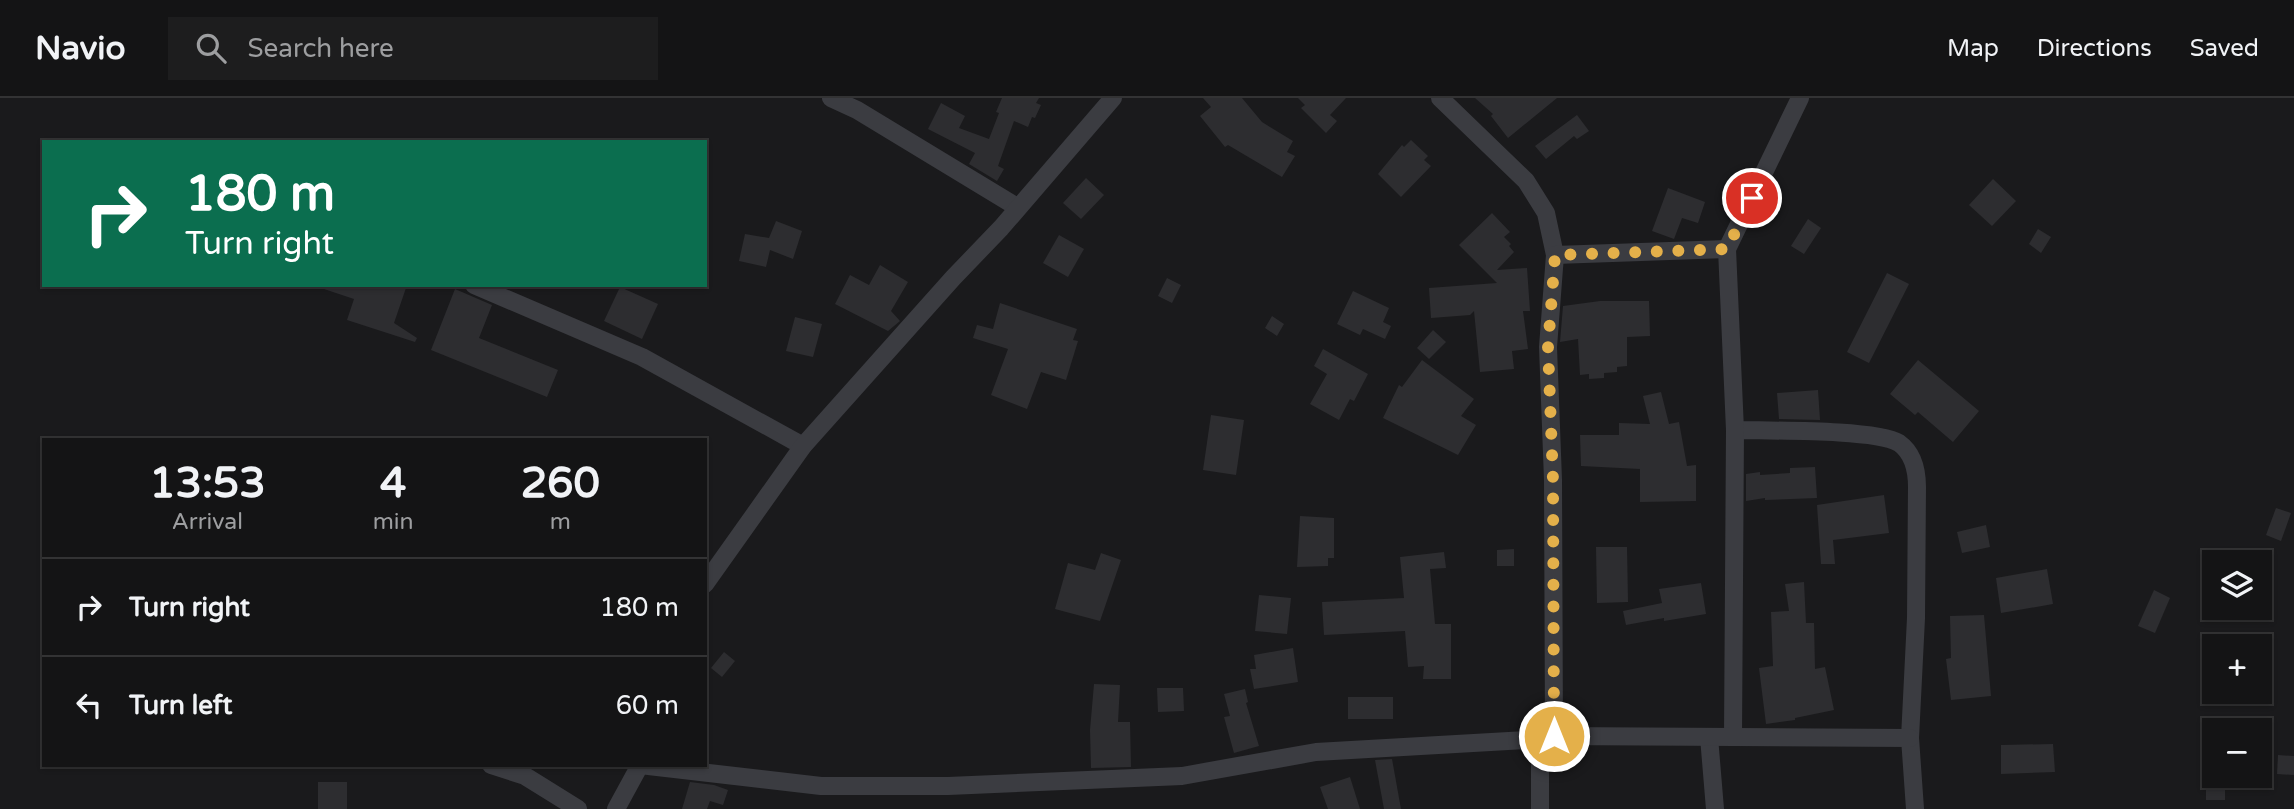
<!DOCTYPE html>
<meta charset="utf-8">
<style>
:root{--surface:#141415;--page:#1d1d1e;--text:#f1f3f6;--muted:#9d9ea0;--line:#333334}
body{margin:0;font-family:"Varela Round",sans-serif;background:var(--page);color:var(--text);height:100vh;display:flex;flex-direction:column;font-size:26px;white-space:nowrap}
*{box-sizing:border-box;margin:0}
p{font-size:23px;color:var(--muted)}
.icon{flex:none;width:38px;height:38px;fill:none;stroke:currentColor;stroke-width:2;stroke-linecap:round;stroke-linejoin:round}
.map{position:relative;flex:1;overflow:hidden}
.side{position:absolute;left:42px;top:340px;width:665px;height:329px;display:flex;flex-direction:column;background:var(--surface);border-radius:0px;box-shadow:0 2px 5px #0004,0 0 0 2px var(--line)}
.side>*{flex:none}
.top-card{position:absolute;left:42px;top:42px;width:665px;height:147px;border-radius:0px;box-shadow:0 2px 5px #0004,0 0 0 2px var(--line);background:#0b6e4f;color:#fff;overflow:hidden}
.tools{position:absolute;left:2202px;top:452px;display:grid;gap:14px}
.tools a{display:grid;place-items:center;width:70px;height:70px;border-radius:0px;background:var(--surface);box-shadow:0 2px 5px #0004,0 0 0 2px var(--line);font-size:35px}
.pin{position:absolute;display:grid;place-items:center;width:60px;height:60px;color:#fff;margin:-30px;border:4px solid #fff;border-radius:50%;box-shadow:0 2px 7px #0007}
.me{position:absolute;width:77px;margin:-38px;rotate:0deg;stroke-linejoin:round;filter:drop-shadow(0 0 5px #0008)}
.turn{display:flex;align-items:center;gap:24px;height:147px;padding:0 28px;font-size:32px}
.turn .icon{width:91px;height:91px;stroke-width:2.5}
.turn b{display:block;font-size:49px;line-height:60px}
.eta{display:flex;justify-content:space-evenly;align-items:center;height:119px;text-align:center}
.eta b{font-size:42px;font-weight:800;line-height:49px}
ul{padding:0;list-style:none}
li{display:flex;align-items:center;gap:21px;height:98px;padding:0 28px;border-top:2px solid var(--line)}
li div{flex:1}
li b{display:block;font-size:26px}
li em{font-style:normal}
header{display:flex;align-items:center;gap:42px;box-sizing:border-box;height:98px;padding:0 35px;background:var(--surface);border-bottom:2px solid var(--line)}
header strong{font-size:33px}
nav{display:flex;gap:38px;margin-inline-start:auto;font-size:24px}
.search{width:490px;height:63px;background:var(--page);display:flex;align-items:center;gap:18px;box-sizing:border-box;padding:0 24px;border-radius:0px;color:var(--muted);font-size:26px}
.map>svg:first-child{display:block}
.building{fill:#2d2d30}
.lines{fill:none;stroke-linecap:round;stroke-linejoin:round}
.minor{stroke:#3b3c41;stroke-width:18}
.route{stroke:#e4b04a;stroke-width:12;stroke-dasharray:0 21.6}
</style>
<header>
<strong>Navio</strong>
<div class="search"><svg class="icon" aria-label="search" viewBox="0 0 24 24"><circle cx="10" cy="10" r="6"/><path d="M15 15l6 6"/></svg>Search here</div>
<nav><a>Map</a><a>Directions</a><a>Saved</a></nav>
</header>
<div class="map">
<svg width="2294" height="711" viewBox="0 0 2294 711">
<rect width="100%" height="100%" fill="#1a1a1c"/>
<g class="building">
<path d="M1002,0H1039L1036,5L1041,7L1035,20L1032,19L1028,29L1014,23L998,68L1004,71L997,83L969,66L975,55L928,31L941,5L965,18L959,30L989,41L999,15L996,14Z"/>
<path d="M1203,0H1242L1262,24L1293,43L1287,54L1295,58L1282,79L1228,47L1225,49L1200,18L1211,9Z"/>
<path d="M1298,0H1346L1330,17L1337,23L1326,35L1301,10L1305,7Z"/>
<path d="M1475,0H1557L1508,40L1491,18L1493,16Z"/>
<path d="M1577,17L1589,33L1577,41L1574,38L1546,61L1535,48Z"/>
<path d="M1411,42L1428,58L1424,62L1431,68L1401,99L1378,76L1402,47L1404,49Z"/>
<path d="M1086,80L1104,97L1081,121L1063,105Z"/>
<path d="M1993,81L2016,103L1992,128L1969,107Z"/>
<path d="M1668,90L1705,104L1698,125L1682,120L1674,141L1652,133Z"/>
<path d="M1492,115L1510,134L1504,139L1511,146L1509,148L1514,154L1497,172L1527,170L1530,213H1523L1528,251L1512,253L1514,271L1480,274L1474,213L1470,217L1431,220L1429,190L1497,185L1459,147Z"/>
<path d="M1808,121L1821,130L1804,156L1791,148Z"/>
<path d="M776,123L802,133L793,161L770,152L766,169L739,163L745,136L769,140Z"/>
<path d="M2038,131L2051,139L2041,155L2029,146Z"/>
<path d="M1059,137L1084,151L1068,179L1043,165Z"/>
<path d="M880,167L908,184L891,213L900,223L888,233L835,206L850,177L869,187Z"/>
<path d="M1887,175L1909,186L1869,265L1847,254Z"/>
<path d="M1167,180L1181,187L1172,205L1158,198Z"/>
<path d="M322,187H407L394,225L417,240L415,244L347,222L354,201L321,190Z"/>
<path d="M620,189L658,206L642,241L604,223Z"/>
<path d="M455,191L492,207L479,240L558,272L547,299L431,252Z"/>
<path d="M1353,193L1389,210L1383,224L1391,228L1385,241L1363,231L1360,237L1337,226Z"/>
<path d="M1600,203H1649L1650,238L1627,239V268L1617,269V274L1604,275V280L1589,281V276L1580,277L1578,241L1560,244L1563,208Z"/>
<path d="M1000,205L1077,231L1073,242L1078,243L1066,282L1041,274L1027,311L991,297L1008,251L973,240L977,227L993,231Z"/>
<path d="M1272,218L1284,226L1277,238L1265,230Z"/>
<path d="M795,219L822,226L813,259L786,253Z"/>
<path d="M1433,232L1446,244L1429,261L1417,250Z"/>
<path d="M1323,251L1368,276L1354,303L1350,301L1339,322L1310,306L1327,276L1314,268Z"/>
<path d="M1422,262L1474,301L1461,318L1476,327L1458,357L1383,320L1399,287L1402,289Z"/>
<path d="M1918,262L1979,313L1953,344L1918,314L1915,317L1890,296Z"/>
<path d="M1818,292L1820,322L1779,321L1777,295Z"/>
<path d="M1661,294L1669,326L1679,324L1687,368L1696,367V403L1640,404V371L1581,368L1580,337H1619V325L1650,326L1643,298Z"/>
<path d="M1211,317L1244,322L1236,377L1203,372Z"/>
<path d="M1815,369L1817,400L1765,402V400L1746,403V376L1760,374V377L1790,375V370Z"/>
<path d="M1884,397L1889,435L1833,442L1835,466H1821L1817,407Z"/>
<path d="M2276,410L2291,415L2281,443L2266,437Z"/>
<path d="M1300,418L1334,420V460H1328V468L1297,469Z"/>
<path d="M1986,427L1990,449L1962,455L1957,434Z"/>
<path d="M1596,449H1627L1628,504L1597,505Z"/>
<path d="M1514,451V468H1497V452Z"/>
<path d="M1444,454L1446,470L1430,471L1435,526H1451V581H1423L1424,568L1408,569L1405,533L1324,537L1322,504L1404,500L1400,459Z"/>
<path d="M1101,455L1121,462L1100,523L1055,511L1068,465L1095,472Z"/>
<path d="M2047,471L2053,506L2001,515L1996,480Z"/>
<path d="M1804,484L1806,525H1814L1815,571L1825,569L1834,612L1795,620V622L1766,626L1759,570L1773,568L1771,514L1789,513L1785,486Z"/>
<path d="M1701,485L1706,516L1664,523V520L1626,527L1623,513L1662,505L1659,491Z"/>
<path d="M2154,492L2170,500L2155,535L2138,528Z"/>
<path d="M1259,497L1291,500L1287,536L1255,533Z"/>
<path d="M1984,517L1991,598L1951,602L1946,561L1951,560L1950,518Z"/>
<path d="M1293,550L1298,584L1254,591L1250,571H1256L1254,557Z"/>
<path d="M724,554L735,563L722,579L711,570Z"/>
<path d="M1094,586L1120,587L1118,624H1130L1131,669L1091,670L1090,632Z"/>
<path d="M1157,590H1183L1184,613L1158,614Z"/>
<path d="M1245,591L1248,604L1246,605L1259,648L1234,655L1224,619L1230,618L1224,596Z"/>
<rect x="1348" y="599" width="45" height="22"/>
<path d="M2053,646L2055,674L2001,676V647Z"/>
<path d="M2278,657L2294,658V677L2277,676Z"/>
<path d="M1392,661L1401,711H1384L1375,662Z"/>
<path d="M1350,679L1360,711H1328L1320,689Z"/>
<rect x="318" y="684" width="29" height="27"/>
<path d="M690,684L714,687L728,692L723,707L710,703L707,711H682Z"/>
<rect x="2206" y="688" width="19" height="14"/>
</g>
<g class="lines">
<g class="minor">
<path d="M831,0L857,12L1017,109"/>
<path d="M1440,0L1526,83L1546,115L1555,157L1548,249L1553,382L1554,638"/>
<path d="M1555,157L1727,151"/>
<path d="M474,187L642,259L803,348"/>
<path d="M1735,332C1767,333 1876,331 1899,345C1913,355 1917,373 1917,389L1916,520L1910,640L1915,711"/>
<path d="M705,486L803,348L953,180L1001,130L1113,0"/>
<path d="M1709,639L1715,711"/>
<path d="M1733,639L1735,332L1727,151L1800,0"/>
<path d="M491,667L525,678L578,711"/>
<path d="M640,667L821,688H948L1182,678L1316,654L1542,641"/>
<path d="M616,711L640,667"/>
<path d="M1540,711V651L1542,641L1554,638L1910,640"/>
</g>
</g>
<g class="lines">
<path class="route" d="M1554,638L1553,382L1548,249L1555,157L1727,151L1752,100"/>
</g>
</svg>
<div class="tools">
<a><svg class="icon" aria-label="layers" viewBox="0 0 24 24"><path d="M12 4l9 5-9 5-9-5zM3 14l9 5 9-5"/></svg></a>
<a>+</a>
<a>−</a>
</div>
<div class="pin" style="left:1752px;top:100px;background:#d93025"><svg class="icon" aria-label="arrive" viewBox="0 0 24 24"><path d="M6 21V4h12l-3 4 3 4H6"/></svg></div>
<svg class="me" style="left:1554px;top:638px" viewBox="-20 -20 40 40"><circle r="17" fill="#e4b04a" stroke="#fff" stroke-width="3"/><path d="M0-11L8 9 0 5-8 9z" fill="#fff"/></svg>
<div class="top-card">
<div class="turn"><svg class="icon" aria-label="right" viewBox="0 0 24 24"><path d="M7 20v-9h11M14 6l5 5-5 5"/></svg><div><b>180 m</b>Turn right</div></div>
</div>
<section class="side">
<div class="eta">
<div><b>13:53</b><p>Arrival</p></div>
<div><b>4</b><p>min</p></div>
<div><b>260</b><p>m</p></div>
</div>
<ul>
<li><svg class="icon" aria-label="right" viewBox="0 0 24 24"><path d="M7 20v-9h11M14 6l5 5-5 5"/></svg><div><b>Turn right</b></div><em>180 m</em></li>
<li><svg class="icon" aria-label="left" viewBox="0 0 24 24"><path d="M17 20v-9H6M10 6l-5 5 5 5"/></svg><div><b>Turn left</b></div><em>60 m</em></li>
</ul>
</section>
</div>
